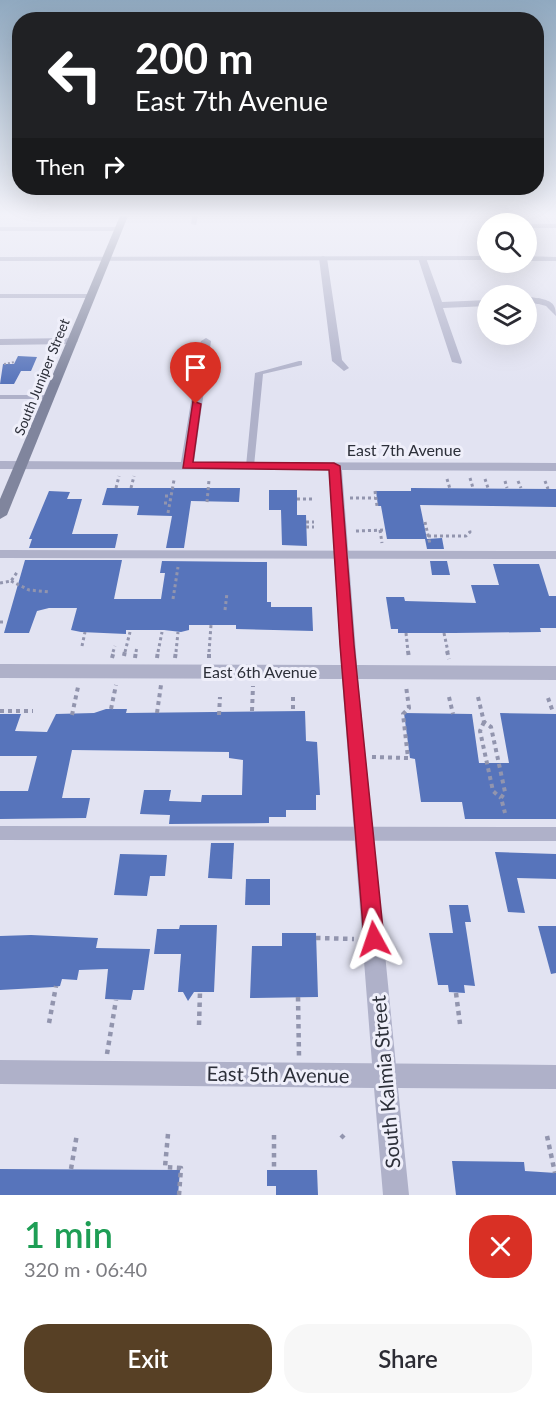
<!DOCTYPE html>
<meta charset="utf-8">
<style>
:root{--surface:#fff;--page:#f7f7f7;--text:#2b2b33;--muted:#7c7c81;--accent:#574025}
body{margin:0;font-family:Lato,sans-serif;background:var(--page);color:var(--text);height:100vh;display:flex;flex-direction:column;font-size:22px;white-space:nowrap}
*{box-sizing:border-box;margin:0}
p{font-size:20px;color:var(--muted)}
.icon{flex:none;width:33px;height:33px;fill:none;stroke:currentColor;stroke-width:2;stroke-linecap:round;stroke-linejoin:round}
.map{position:relative;height:1195px;overflow:hidden}
.details{display:flex;flex-direction:column;background:var(--surface);flex:1}
.details>*{flex:none}
.guide{position:absolute;left:12px;top:12px;width:532px;height:183px;border-radius:24px;box-shadow:0 6px 24px #0002;background:#202124;color:#fff;overflow:hidden}
.buttons{position:absolute;left:477px;top:213px;display:grid;gap:12px}
.buttons a{display:grid;place-items:center;width:60px;height:60px;border-radius:50%;background:var(--surface);box-shadow:0 6px 24px #0002;font-size:30px}
.pin{position:absolute;display:grid;place-items:center;width:51px;height:51px;color:#fff;margin:-62px -26px;border-radius:50% 50% 50% 0;rotate:-45deg;box-shadow:0 0 6px #0007}
.pin .icon{rotate:45deg}
.me{position:absolute;width:66px;margin:-33px;rotate:355deg;stroke-linejoin:round;filter:drop-shadow(0 0 4px #0008)}
.turn{display:flex;align-items:center;gap:21px;height:126px;padding:0 24px;font-size:27px}
.turn .icon{width:78px;height:78px;stroke-width:2.5}
.turn b{display:block;font-size:42px;line-height:51px}
.then{display:flex;align-items:center;height:57px;padding:0 24px;background:#0003;gap:12px;font-size:22px}
.round{display:grid;place-items:center;flex:none;width:63px;height:63px;border-radius:24px;background:var(--page)}
.summary{display:flex;align-items:center;justify-content:space-between;height:102px;padding:0 24px}
h1{font-size:36px;font-weight:600;line-height:45px;color:#1e9e55}
.button{display:flex;gap:12px;margin-top:auto;padding:12px 24px}
.button a{flex:1;height:69px;border-radius:24px;background:var(--accent);color:#fff;font-size:24px;font-weight:600;line-height:69px;text-align:center}
.button a+a{background:var(--page);color:var(--text)}
.map>svg:first-child{display:block}
.building{fill:#5774bb}
.lines{fill:none;stroke-linecap:round;stroke-linejoin:round}
.path-far3{stroke:#9295ae;stroke-width:2;stroke-dasharray:2 2;stroke-linecap:butt}
.path-far2{stroke:#9295ae;stroke-width:3;stroke-dasharray:3 3;stroke-linecap:butt}
.path-far1{stroke:#9295ae;stroke-width:4;stroke-dasharray:4 4;stroke-linecap:butt}
.path{stroke:#9295ae;stroke-width:4.5;stroke-dasharray:4.5 4.5;stroke-linecap:butt}
.service{fill:#afb1c9;fill-rule:evenodd}
.minor{fill:#afb1c9;fill-rule:evenodd}
.tertiary{fill:#afb1c9;fill-rule:evenodd}
.secondary{fill:#80859d;fill-rule:evenodd}
.route{fill:#e11d48;stroke:#92132f;stroke-width:1.5}
.labels{text-anchor:middle;stroke-width:6;stroke-linejoin:round;paint-order:stroke}
.far-street-label{font-size:14px;fill:#2c2f39;stroke:#efeffa}
.street-label{font-size:16px;fill:#2c2f39;stroke:#efeffa}
.near-street-label{font-size:20px;fill:#2c2f39;stroke:#efeffa}
</style>
<div class="map">
<svg width="556" height="1195" viewBox="0 0 556 1195">
<rect width="100%" height="100%" fill="#e2e3f2"/>
<g class="building">
<path d="M18,356L37,357L31,371H21L14,384H0L3,364H14Z"/>
<path d="M107,488H240L239,502L191,501L184,548H166L172,516L137,515L139,506L102,505Z"/>
<path d="M411,488L556,489V507L420,505L427,539L442,538L444,549H427L425,539H387L381,506H378L376,491H411Z"/>
<path d="M269,490H297V515H306L307,546L282,545L281,510H269Z"/>
<path d="M49,491L70,492L67,499H82L72,534H118L115,548H29L32,539H29Z"/>
<path d="M25,560H122L114,599H161L165,573H160L162,561L267,562V602H271V607H312L313,631L236,629V625H189V630L181,632L164,630H126V634L81,632L71,630L77,608H49L37,611L29,633H4Z"/>
<path d="M430,561H447L450,575H432Z"/>
<path d="M493,564H539L549,596H556V628H540L541,632L454,633H398V629H391L386,597H404L405,601L476,603L471,585H499Z"/>
<path d="M106,709H127L126,713L305,711L306,741L317,742L320,795H316V810H286V817H269V823L169,824L170,815L140,814L144,790H171L169,801L201,802L202,795H242L243,760L229,758V752L72,750L62,798H90L86,818L0,819V791H28L37,756H0V714H21L15,731L47,732L56,714L94,713Z"/>
<path d="M404,713L472,714L479,763H509L500,713L556,714V819H465L462,802H421L415,759L410,758Z"/>
<path d="M211,843H234L232,879L208,878Z"/>
<path d="M495,852L556,854V879L517,878L525,913L508,912Z"/>
<path d="M120,854L167,855L165,876H150L147,896L114,895Z"/>
<path d="M246,879H270V905H245Z"/>
<path d="M449,905H468L471,922H465L475,986L464,985L465,993L449,992L448,985H438L429,933H453Z"/>
<path d="M180,925H217L214,992H194L188,1001L183,992H178L181,954H154L157,929H179Z"/>
<path d="M538,926H556V973L551,974Z"/>
<path d="M282,933H316L318,997L250,998L252,946H282Z"/>
<path d="M31,935L98,938L96,948L150,949L144,990H133L131,1000L105,999L108,969L79,970L77,980L62,979L60,986L54,987L0,990V936Z"/>
<path d="M452,1161L524,1162L525,1171L556,1173V1195H456Z"/>
<path d="M0,1169L180,1170L178,1195H0Z"/>
<path d="M267,1170H317L318,1195H276V1186H267Z"/>
</g>
<g class="lines">
<path class="path-far3" d="M4,364L15,362"/>
<g class="path-far2">
<path d="M470,478L473,488"/>
<path d="M447,479L450,489"/>
<path d="M485,479L488,488"/>
<path d="M505,481L507,488"/>
<path d="M518,481L521,488"/>
<path d="M545,481L548,489"/>
<path d="M116,488L119,476"/>
<path d="M131,488L134,476"/>
<path d="M375,491L377,506"/>
<path d="M165,496H171"/>
<path d="M350,498H375"/>
<path d="M297,499H313"/>
<path d="M207,502L209,480"/>
<path d="M164,503H170"/>
<path d="M168,513L174,480"/>
<path d="M306,522H314"/>
<path d="M425,522L430,544"/>
<path d="M306,527H314"/>
<path d="M380,530L382,543"/>
<path d="M356,531L385,530"/>
<path d="M428,536H466L470,532L469,528"/>
<path d="M11,581L29,590L50,592"/>
<path d="M0,583L11,581L18,571"/>
<path d="M173,599L178,567"/>
<path d="M225,610L227,593"/>
<path d="M0,622H3"/>
<path d="M406,633L408,652"/>
<path d="M444,633L448,652"/>
<path d="M82,646L85,632"/>
<path d="M113,652L115,646"/>
<path d="M125,652L130,632"/>
<path d="M136,652L137,646"/>
<path d="M158,652L162,632"/>
<path d="M176,652L178,632"/>
<path d="M209,652L211,625"/>
</g>
<g class="path-far1">
<path d="M408,651L409,658"/>
<path d="M447,651L449,659"/>
<path d="M124,656L125,651"/>
<path d="M112,658L114,651"/>
<path d="M135,658L136,651"/>
<path d="M157,658L158,651"/>
<path d="M175,658L176,651"/>
<path d="M209,658V651"/>
<path d="M293,697V711"/>
<path d="M449,697L453,714"/>
<path d="M478,697L484,722L491,727L505,792L501,798L505,813"/>
<path d="M548,698L553,712"/>
<path d="M111,709L116,685"/>
<path d="M0,711H33"/>
<path d="M252,711L253,686"/>
<path d="M157,713L161,685"/>
<path d="M72,715L78,687"/>
<path d="M219,715L220,697"/>
<path d="M484,722L480,731L493,791L501,798"/>
<path d="M372,757L408,758L403,714L409,708L406,686"/>
</g>
<g class="path">
<path d="M316,938L354,939"/>
<path d="M456,993L460,1024"/>
<path d="M298,997L299,1056"/>
<path d="M49,1023L56,986"/>
<path d="M199,1025L200,992"/>
<path d="M107,1054L116,1000"/>
<path d="M168,1134L165,1167L181,1168L179,1195"/>
<path d="M274,1135V1170"/>
<path d="M547,1136L555,1173"/>
<path d="M341,1138L344,1135"/>
<path d="M71,1169L77,1134"/>
</g>
<g class="service">
<path d="M192,216H198L196,225L191,224Z"/>
<rect x="526" y="224" width="30" height="4"/>
<path d="M0,227H119L122,229L119,231H0Z"/>
<path d="M0,294H91L94,296L91,298H0Z"/>
<path d="M299,361H302V365L263,374L254,466L250,469L247,468L246,466L255,373Z"/>
<path d="M0,395H50L54,397L50,399H0Z"/>
<path d="M0,550L556,551V559L0,558Z"/>
<path d="M0,826L556,827V841L0,840Z"/>
</g>
<g class="minor">
<path d="M500,216H508L512,224H504Z"/>
<path d="M323,256L327,258L342,360L349,368L344,371L332,361L319,258Z"/>
<path d="M422,256L426,258L442,302L488,300V306L443,308L462,362L461,364L452,362L418,258Z"/>
<path d="M526,296L541,299L543,301L538,304L526,302Z"/>
<path d="M206,338L211,341L194,462L556,463V471L342,470L357,665L556,666V680L358,679L397,1076L394,1085L385,1088L376,1085L373,1076L342,679L0,678V664L341,665L329,470L0,469V461L181,462L201,341Z"/>
<path d="M0,339L73,338L78,341L73,344L0,345Z"/>
</g>
<g class="tertiary">
<path d="M488,256V260L0,261V257Z"/>
<path d="M526,256L556,257V261H526Z"/>
<path d="M538,298C550,301 556,302 556,316L546,306L535,303V299Z"/>
<path d="M0,1060L556,1065V1089L398,1088L409,1195H383L374,1088L0,1084Z"/>
</g>
<path class="secondary" d="M120,216H128L7,515L0,519V499Z"/>
</g>
<linearGradient id="sky" x2="0" y2="1"><stop stop-color="#90a9c0"/><stop offset="0.56" stop-color="#f2f2f9"/><stop offset="1" stop-color="#f2f2f9" stop-opacity="0"/></linearGradient>
<rect width="556" height="384" fill="url(#sky)"/>
<path class="route" d="M193,401L201,404L193,462L334,463L340,466L354,645L384,939L381,946L374,948L367,946L364,939L340,645L329,470L183,468Z"/>
<g class="labels">
<g class="far-street-label">
<text transform="translate(42 377) rotate(-68)" y="5">South Juniper Street</text>
</g>
<g class="street-label">
<text x="404" y="456">East 7th Avenue</text>
<text x="260" y="678">East 6th Avenue</text>
</g>
<g class="near-street-label">
<text transform="translate(278 1075) rotate(1)" y="7">East 5th Avenue</text>
<text transform="translate(386 1082) rotate(-95)" y="7">South Kalmia Street</text>
</g>
</g>
</svg>
<div class="buttons">
<a><svg class="icon" aria-label="search" viewBox="0 0 24 24"><circle cx="10" cy="10" r="6"/><path d="M15 15l6 6"/></svg></a>
<a><svg class="icon" aria-label="layers" viewBox="0 0 24 24"><path d="M12 4l9 5-9 5-9-5zM3 14l9 5 9-5"/></svg></a>
</div>
<div class="pin" style="left:196px;top:404px;background:#d93025"><svg class="icon" aria-label="arrive" viewBox="0 0 24 24"><path d="M6 21V4h12l-3 4 3 4H6"/></svg></div>
<svg class="me" style="left:374px;top:939px" viewBox="-20 -20 40 40"><path d="M0-17L14 15 0 8-14 15z" fill="#e11d48" stroke="#fff" stroke-width="4"/></svg>
<div class="guide">
<div class="turn"><svg class="icon" aria-label="left" viewBox="0 0 24 24"><path d="M17 20v-9H6M10 6l-5 5 5 5"/></svg><div><b>200 m</b>East 7th Avenue</div></div>
<div class="then">Then<svg class="icon" aria-label="right" viewBox="0 0 24 24"><path d="M7 20v-9h11M14 6l5 5-5 5"/></svg></div>
</div>
</div>
<section class="details">
<div class="summary"><div><h1>1 min</h1><p>320 m · 06:40</p></div><a class="round" style="background:#d93025;color:#fff"><svg class="icon" aria-label="close" viewBox="0 0 24 24"><path d="M6 6l12 12M18 6L6 18"/></svg></a></div>
<div class="button"><a>Exit</a><a>Share</a></div>
</section>
